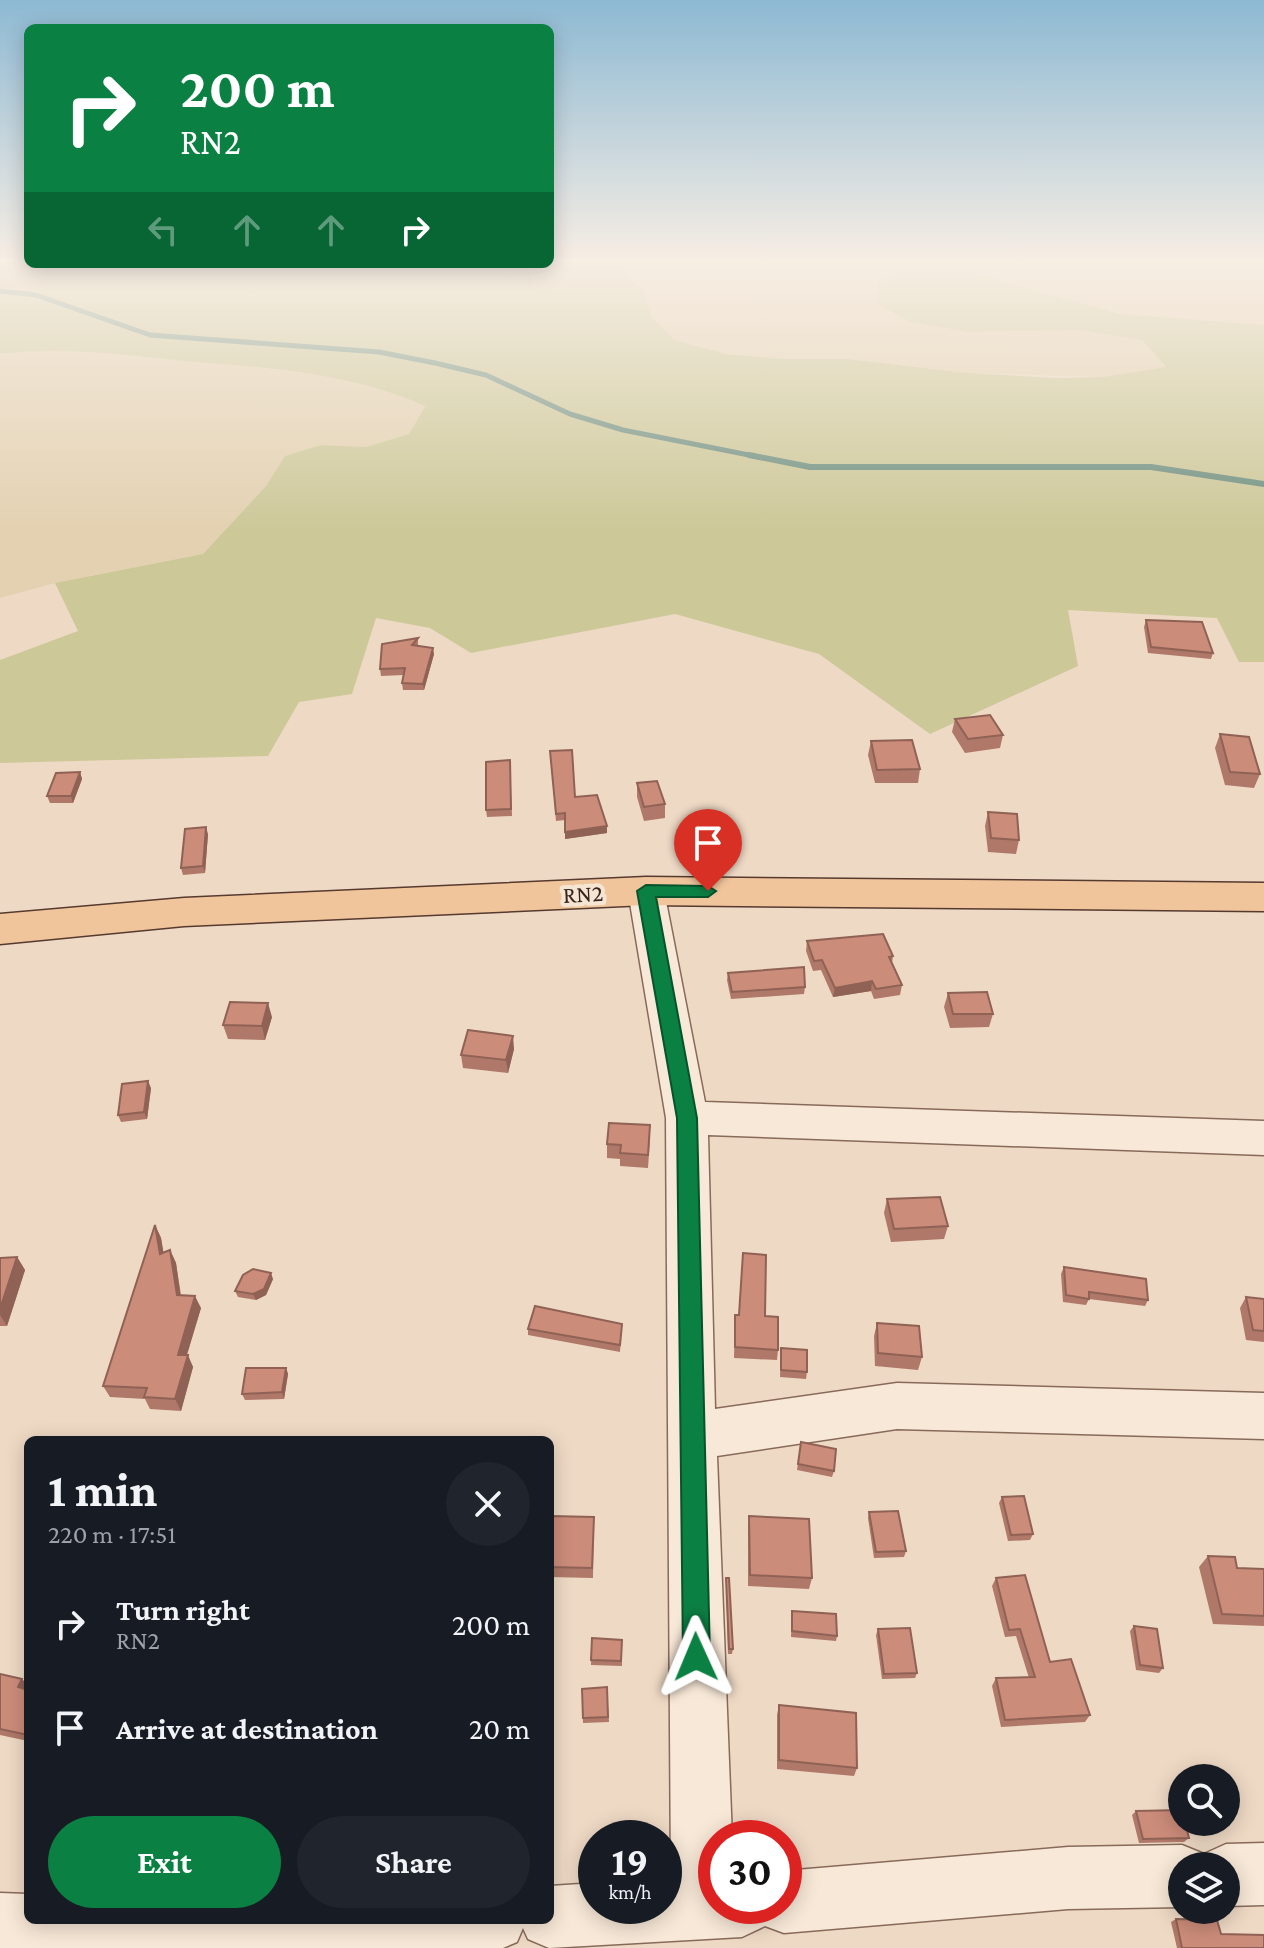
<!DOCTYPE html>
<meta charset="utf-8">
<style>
:root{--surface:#171b24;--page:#20242c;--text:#f1f3f6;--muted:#9ea1a6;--accent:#0b8043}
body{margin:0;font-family:"Crimson Pro",serif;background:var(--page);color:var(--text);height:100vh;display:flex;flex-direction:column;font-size:30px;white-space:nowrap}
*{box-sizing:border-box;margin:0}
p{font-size:26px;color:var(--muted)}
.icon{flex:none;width:44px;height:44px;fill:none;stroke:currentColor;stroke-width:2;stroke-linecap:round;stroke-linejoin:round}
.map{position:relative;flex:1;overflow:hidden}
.sheet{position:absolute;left:24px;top:1436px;width:530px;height:488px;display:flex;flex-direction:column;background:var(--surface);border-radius:12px;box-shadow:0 4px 20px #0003}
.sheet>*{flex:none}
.guide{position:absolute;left:24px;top:24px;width:530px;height:244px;border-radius:12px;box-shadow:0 4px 20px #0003;background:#0b8043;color:#fff;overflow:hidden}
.controls{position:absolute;left:1168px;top:1764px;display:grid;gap:16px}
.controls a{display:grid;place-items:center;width:72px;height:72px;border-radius:50%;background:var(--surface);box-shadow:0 4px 20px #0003;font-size:40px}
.speed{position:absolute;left:578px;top:1820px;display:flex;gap:16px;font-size:40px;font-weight:700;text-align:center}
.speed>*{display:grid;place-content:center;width:104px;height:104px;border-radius:50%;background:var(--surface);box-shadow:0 4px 20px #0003;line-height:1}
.speed small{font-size:20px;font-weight:400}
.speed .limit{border:12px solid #d22;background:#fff;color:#111}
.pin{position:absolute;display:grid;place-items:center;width:68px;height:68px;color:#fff;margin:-82px -34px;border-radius:50% 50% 50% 0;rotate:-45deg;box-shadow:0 0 8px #0007}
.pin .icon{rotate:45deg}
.me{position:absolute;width:88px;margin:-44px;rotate:359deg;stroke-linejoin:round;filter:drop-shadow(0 0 6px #0008)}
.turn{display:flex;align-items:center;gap:28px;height:168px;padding:0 24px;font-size:36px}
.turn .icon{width:104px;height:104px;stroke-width:2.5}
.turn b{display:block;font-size:56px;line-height:68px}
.lanes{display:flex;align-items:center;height:76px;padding:0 24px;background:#0003;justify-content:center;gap:40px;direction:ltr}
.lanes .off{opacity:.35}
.round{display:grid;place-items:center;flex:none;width:84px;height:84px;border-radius:42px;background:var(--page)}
.headline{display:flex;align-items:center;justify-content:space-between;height:136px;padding:0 24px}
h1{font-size:48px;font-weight:700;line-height:60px}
.cta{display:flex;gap:16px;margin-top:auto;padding:16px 24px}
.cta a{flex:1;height:92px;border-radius:48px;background:var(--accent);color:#fff;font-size:32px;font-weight:700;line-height:92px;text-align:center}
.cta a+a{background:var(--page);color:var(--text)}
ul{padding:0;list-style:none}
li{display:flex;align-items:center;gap:24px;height:104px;padding:0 24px}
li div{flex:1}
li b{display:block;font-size:30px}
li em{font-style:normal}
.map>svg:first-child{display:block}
.farmland{fill:#e3d1b1}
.green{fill:#ccc898}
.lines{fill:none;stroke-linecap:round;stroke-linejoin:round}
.stream-far1{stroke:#6d8f80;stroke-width:5}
.stream{stroke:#6d8f80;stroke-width:6}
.minor-casing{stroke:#886a5a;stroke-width:3}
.major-casing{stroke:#56392f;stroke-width:3}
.minor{fill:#f8e8d7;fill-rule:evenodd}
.major{fill:#f0c59c;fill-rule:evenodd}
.wall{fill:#af7869}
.shaded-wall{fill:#8f6255}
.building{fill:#cc8c7a;stroke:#8f6255;stroke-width:2}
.route{fill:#0b8043;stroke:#07532c;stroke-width:2}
.labels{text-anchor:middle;stroke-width:8;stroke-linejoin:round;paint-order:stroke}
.street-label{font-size:24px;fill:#38261e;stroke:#f5e5d3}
</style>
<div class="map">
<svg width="1264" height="1948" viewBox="0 0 1264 1948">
<rect width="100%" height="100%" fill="#eed9c4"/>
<g class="farmland">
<path d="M621,259H1264V325L1120,314L1067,302L968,332L1080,330L1142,340L1166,368L1103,377L967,373L848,359H786L726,354L674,340L652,318L643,290L629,279Z"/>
<path d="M39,349L113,351L331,376L384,387L425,405L409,434L366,447L321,445L285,456L266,486L203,554L55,583L0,598V354Z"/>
</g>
<path class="green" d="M0,259H28V264H550V259H621L629,279L643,290L652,318L675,340L726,354L786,359H848L967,373L1057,378L1103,377L1166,367L1142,340L1080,330L968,332L910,322L878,304V283L913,269L969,273L1120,314L1264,325V662H1239L1217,618L1068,610L1078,666L930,734L819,654L675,614L471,653L430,628L376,618L352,694L299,702L268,756L0,763V660L78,631L55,583L203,554L266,486L285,456L321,445L366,447L409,434L425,406C343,369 253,368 166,359C109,353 57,347 0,354Z"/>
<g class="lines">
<path class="stream-far1" d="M0,291L36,295L150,335L379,352L435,363L486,375L570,414L623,430L759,457"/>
<path class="stream" d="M749,455L810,467H1151L1264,484"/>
<g class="minor-casing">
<path id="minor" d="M646,879L659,882L664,891L705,1102L1264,1121V1155L708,1135L715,1409L897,1383L1264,1393V1439L897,1429L717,1456L732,1838H716V1906H784V1871L1068,1847L1182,1845L1204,1854L1226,1844L1264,1843V1905L1226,1906V1866H1182V1907L1068,1909L784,1933L765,1926L742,1937L549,1948L528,1939L523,1928L517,1942L503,1948H0V1893L28,1894V1920H550V1886L596,1883V1906H664V1879H671L666,1118L628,891L633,882Z"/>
</g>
<g class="major-casing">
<path id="major" d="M646,877L1264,883V911L646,905L184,926L0,944V914L184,898Z"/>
</g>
<use href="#minor" class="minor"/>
<use href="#major" class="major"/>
</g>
<g class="wall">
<path d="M1146,620L1213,653L1211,659L1148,653L1144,627Z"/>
<path d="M418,638V646L434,654L424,690H403L402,683L404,675L381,676L380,669Z"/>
<path d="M955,719L1003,735L1000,748L965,753L952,732Z"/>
<path d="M1220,734L1260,774L1254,788L1225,785L1215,748Z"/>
<path d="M871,741L920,769L918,783H875L868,755Z"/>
<path d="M550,751L575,797L607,826V833L565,839V820L556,821Z"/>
<path d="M510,760L512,816L487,817L486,810Z"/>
<path d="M80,772L82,779L73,803H50L47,796Z"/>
<path d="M637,783L665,804V818L644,821L637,797Z"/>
<path d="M988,812L1019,840L1016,854L988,852L985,826Z"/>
<path d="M208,834L205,873L183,875L181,868Z"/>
<path d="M807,941L893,956L892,963L902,985L900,995L874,999L871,991L833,997L821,970L813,971L806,951Z"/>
<path d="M728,973L805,987L804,994L731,999L727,980Z"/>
<path d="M948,993L993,1014L989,1027L950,1028L944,1007Z"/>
<path d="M272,1017L265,1040L228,1039L223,1025Z"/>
<path d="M514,1049L508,1073L463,1068L461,1055Z"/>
<path d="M151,1088L147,1119L121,1122L118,1115Z"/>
<path d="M650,1139L648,1168L620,1166V1159L607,1158V1144Z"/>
<path d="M887,1199L948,1226L944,1239L891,1242L884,1213Z"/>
<path d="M155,1225L161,1238L163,1253L170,1250L176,1263L181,1295L201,1308L187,1355L193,1367L181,1411L150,1409L145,1399L110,1397L103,1386Z"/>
<path d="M17,1257L25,1270L7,1326H0V1258Z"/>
<path d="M1064,1267L1148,1300L1145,1306L1089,1299L1086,1305L1063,1302L1061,1274Z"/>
<path d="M273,1279L266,1295L256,1300L238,1297L235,1291Z"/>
<path d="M1246,1297L1264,1299V1342L1246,1340L1240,1308Z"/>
<path d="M735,1315L765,1316L778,1350L777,1360L734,1358Z"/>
<path d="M877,1323L922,1357L918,1370L875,1366L874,1336Z"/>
<path d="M622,1324L620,1352L528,1335V1329Z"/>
<path d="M781,1348L807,1372L806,1379L780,1377Z"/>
<path d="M286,1368L288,1374L284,1399L245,1400L242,1394Z"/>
<path d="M801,1442L834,1471L832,1477L797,1470Z"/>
<path d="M1002,1497L1033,1534L1030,1540L1008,1541L999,1503Z"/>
<path d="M869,1512L906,1551L904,1557L874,1558L868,1518Z"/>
<path d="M550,1516L594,1517L593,1578L550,1577Z"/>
<path d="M749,1516L812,1578L809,1589L748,1586V1527Z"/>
<path d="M1208,1556L1237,1568L1264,1569V1626L1213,1624L1199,1567Z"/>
<path d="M726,1578L733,1649L732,1654H728Z"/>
<path d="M996,1578L1050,1662L1090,1715L1085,1722L1001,1727L992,1686L996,1678H1029L1016,1636L1005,1637L992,1586Z"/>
<path d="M792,1611L837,1636L836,1641L791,1637Z"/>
<path d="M1134,1626L1163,1668L1159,1673L1136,1670L1130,1631Z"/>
<path d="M878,1629L917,1673L915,1678L882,1679L876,1635Z"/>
<path d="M622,1640V1666L591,1665V1660Z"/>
<path d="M0,1674L28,1685V1741L0,1735Z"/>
<path d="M607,1687L609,1722L583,1723L582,1689Z"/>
<path d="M779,1705L857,1768L854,1776L777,1769V1715Z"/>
<path d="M1136,1811L1189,1838L1184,1842L1139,1843L1132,1815Z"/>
<path d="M1176,1919L1221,1934L1264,1948H1177L1171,1922Z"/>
</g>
<g class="shaded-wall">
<path d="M433,648L434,654L424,690L423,684Z"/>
<path d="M80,772L82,779L73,803L71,796Z"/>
<path d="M607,826V833L565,839V832Z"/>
<path d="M206,827L208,834L205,873L203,866Z"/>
<path d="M872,981L871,991L833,997L835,988Z"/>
<path d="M268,1003L272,1017L265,1040L262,1026Z"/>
<path d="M513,1036L514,1049L508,1073L506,1060Z"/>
<path d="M148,1081L151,1088L147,1119L144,1112Z"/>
<path d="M155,1225L161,1238L166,1266L160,1254Z"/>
<path d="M170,1250L176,1263L182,1307L177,1295Z"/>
<path d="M17,1257L25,1270L7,1326L0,1315V1309Z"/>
<path d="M271,1273L273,1279L266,1295L256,1300L253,1294Z"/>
<path d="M195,1296L201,1308L183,1367L178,1355Z"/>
<path d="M188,1355L193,1367L181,1411L175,1399Z"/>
<path d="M286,1368L288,1374L284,1399L282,1392Z"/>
<path d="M22,1679L28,1685V1692L18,1687Z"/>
</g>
<g class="building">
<path d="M1146,620L1202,622L1213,653L1151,647Z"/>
<path d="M418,638L412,645L433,648L423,684L402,683L405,668L380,669L382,644Z"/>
<path d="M990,715L1003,735L968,739L955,719Z"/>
<path d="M1220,734L1249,737L1260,774L1230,772Z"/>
<path d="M912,740L920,769L877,770L871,741Z"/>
<path d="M572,750L575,797L597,795L607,826L565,832V813L556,814L550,751Z"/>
<path d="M510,760L511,809L486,810V762Z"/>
<path d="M80,772L71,796H47L56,773Z"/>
<path d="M657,781L665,804L644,807L637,783Z"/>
<path d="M988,812L1017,814L1019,840L991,838Z"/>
<path d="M206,827L203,866L181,868L185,829Z"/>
<path d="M883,934L893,956L889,957L902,985L876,989L872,981L835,988L822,960L814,961L807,941Z"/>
<path d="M804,967L805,987L732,992L728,973Z"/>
<path d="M987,992L993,1014H953L948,993Z"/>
<path d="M230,1002L268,1003L262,1026L223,1025Z"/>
<path d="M468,1030L513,1036L506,1060L461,1055Z"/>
<path d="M148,1081L144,1112L118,1115L122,1084Z"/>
<path d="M609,1123L650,1125L648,1155L620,1153L621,1145L607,1144Z"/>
<path d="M940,1197L948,1226L894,1229L887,1199Z"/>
<path d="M155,1225L160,1254L170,1250L177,1295L195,1296L178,1355H188L175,1399L144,1397L147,1388L103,1386Z"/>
<path d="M743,1253L766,1255L765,1316L778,1317V1350L735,1347V1315H739Z"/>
<path d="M17,1257L0,1309V1258Z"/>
<path d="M1064,1267L1146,1279L1148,1300L1089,1292V1299L1066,1295Z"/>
<path d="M253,1269L271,1273L264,1289L253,1294L235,1291L243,1275Z"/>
<path d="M1246,1297L1264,1299V1331L1253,1330Z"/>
<path d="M535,1306L622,1324L620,1345L528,1329Z"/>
<path d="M877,1323L919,1326L922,1357L878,1353Z"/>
<path d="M781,1348L807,1350V1372L781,1370Z"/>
<path d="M246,1368H286L282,1392L242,1394Z"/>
<path d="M801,1442L836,1449L834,1471L798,1464Z"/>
<path d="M1024,1496L1033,1534L1011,1535L1002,1497Z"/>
<path d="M898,1511L906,1551L876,1552L869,1512Z"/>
<path d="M550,1516L594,1517L592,1568L550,1567Z"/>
<path d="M749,1516L809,1519L812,1578L750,1575Z"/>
<path d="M1208,1556L1235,1557L1237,1568L1264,1569V1616L1222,1614Z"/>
<path d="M1025,1575L1050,1662L1071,1659L1090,1715L1005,1720L996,1678L1035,1677L1020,1629L1009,1630L996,1578Z"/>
<path d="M726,1578H729L733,1649H729Z"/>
<path d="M792,1611L836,1614L837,1636L792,1631Z"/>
<path d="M1134,1626L1157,1629L1163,1668L1140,1665Z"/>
<path d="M910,1628L917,1673L884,1674L878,1629Z"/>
<path d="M592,1638L622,1640L621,1661L591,1660Z"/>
<path d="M0,1674L22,1679L18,1687L28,1690V1735L0,1729Z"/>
<path d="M607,1687L608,1717L583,1718L582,1689Z"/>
<path d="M779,1705L856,1713L857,1768L779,1760Z"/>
<path d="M1182,1810V1822H1185L1189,1838L1143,1839L1136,1811Z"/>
<path d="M1176,1919L1217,1920L1221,1934L1264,1935V1948H1182Z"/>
</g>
<linearGradient id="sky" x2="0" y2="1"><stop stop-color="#8db9d3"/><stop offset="0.49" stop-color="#f7eee4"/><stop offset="1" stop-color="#f7eee4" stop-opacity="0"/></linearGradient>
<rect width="1264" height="532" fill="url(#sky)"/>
<path class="route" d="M646,885L708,886L716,891L708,897H656L697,1118L710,1657L706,1666L696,1670L687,1666L683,1657L677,1118L637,891Z"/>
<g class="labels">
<g class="street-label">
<text transform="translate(583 894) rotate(-3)" y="8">RN2</text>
</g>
</g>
</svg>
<div class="controls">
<a><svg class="icon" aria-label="search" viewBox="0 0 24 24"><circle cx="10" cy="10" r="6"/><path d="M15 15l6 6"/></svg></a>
<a><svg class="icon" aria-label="layers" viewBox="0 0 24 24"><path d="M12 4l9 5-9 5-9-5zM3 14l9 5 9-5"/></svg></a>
</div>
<div class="speed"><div>19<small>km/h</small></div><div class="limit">30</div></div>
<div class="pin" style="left:708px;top:891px;background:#d93025"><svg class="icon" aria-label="arrive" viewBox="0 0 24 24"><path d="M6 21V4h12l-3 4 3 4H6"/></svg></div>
<svg class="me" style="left:696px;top:1657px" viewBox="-20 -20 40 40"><path d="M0-17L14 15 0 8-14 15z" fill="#0b8043" stroke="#fff" stroke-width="4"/></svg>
<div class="guide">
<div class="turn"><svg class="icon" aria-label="right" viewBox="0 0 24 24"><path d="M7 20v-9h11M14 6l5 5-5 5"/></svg><div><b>200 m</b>RN2</div></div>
<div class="lanes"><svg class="icon off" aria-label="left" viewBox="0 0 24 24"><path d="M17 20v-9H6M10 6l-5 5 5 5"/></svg><svg class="icon off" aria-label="ahead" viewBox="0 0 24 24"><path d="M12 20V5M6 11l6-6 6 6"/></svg><svg class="icon off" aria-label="ahead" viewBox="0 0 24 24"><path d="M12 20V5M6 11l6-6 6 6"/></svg><svg class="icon" aria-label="right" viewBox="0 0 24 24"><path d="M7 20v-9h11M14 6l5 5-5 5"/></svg></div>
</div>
<section class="sheet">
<div class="headline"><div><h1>1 min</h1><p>220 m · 17:51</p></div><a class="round"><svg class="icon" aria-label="close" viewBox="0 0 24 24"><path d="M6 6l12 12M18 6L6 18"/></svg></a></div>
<ul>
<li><svg class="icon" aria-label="right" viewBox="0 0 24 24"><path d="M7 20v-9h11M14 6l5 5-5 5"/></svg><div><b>Turn right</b><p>RN2</p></div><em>200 m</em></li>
<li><svg class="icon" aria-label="arrive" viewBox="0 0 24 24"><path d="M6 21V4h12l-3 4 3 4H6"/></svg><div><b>Arrive at destination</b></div><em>20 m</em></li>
</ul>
<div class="cta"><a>Exit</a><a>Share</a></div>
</section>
</div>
